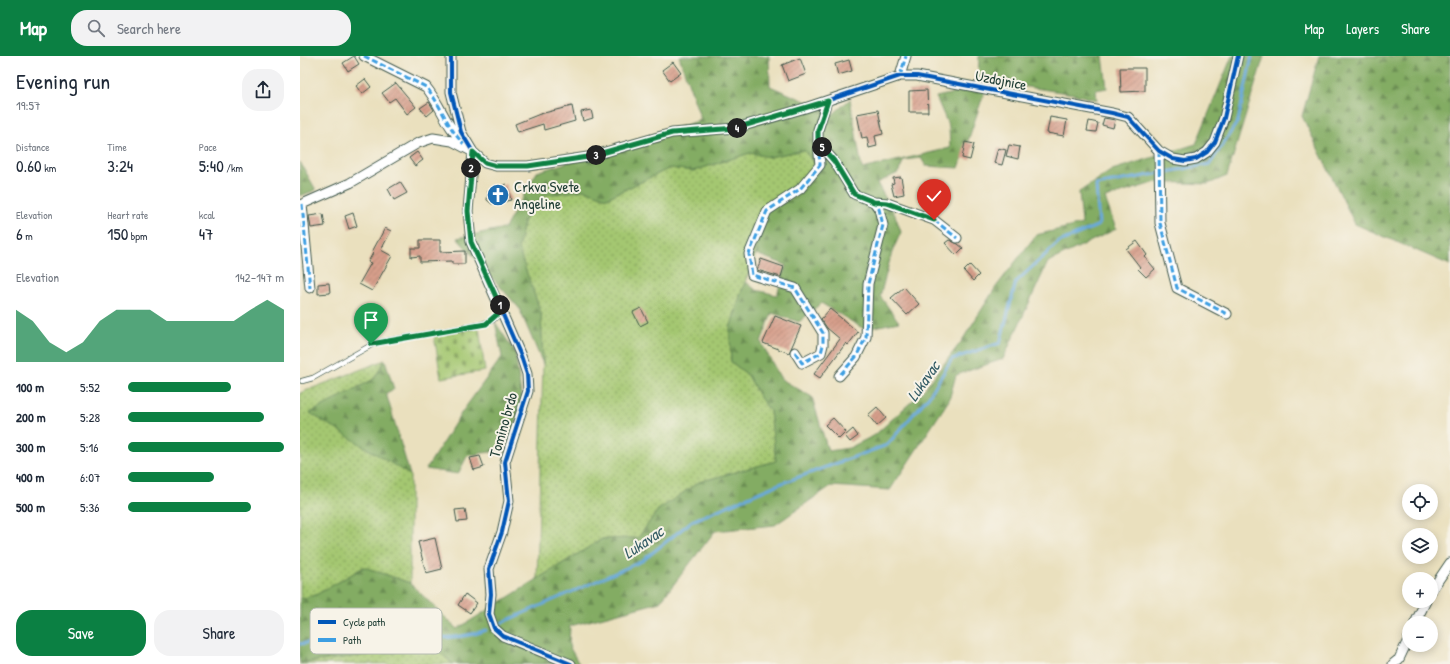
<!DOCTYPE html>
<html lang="en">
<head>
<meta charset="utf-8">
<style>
	body { margin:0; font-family:"Patrick Hand",sans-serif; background:#f2f2f3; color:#1f2937; height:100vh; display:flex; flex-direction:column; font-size:15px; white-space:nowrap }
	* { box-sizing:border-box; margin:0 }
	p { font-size:13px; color:#747a83 }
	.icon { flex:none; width:22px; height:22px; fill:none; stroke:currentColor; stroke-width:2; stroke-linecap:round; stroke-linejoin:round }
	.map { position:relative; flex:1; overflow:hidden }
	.panel { display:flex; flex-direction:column; background:#fff; width:300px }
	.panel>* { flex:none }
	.fabs { position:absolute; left:1102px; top:428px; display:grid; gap:8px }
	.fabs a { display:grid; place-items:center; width:36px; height:36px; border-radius:50%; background:#fff; box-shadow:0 2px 10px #0003; font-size:20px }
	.pin { position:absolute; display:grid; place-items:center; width:34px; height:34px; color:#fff; margin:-41px -17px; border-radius:50% 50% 50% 0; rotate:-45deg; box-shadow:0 0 4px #0007 }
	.pin .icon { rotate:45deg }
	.km { position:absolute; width:20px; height:20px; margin:-10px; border-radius:50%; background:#222; color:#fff; font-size:11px; line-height:20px; text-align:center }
	.round { display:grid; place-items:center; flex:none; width:42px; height:42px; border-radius:16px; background:#f2f2f3 }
	.overview { display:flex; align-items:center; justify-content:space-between; height:68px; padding:0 16px }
	h1 { font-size:22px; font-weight:600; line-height:30px }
	.stats { display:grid; grid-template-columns:repeat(3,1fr); gap:6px; height:68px; padding:4px 16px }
	.stats div { display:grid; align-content:center }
	.stats b { font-size:17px; font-weight:600 }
	.stats small { font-size:11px; font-weight:400 }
	.stats p { font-size:11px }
	.chart { height:112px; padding:8px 16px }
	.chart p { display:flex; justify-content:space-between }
	.chart svg { width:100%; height:72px; margin-top:4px; fill:#0b8043; opacity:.7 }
	.primary-button { display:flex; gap:8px; margin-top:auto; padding:8px 16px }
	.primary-button a { flex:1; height:46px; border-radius:16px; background:#0b8043; color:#fff; font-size:16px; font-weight:600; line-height:46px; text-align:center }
	.primary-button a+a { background:#f2f2f3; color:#1f2937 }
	ul { padding:0 16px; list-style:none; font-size:13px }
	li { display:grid; grid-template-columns:64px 48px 1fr; align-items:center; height:30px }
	li i { height:10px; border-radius:5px; background:#0b8043 }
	header { display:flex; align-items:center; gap:24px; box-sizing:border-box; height:56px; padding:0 20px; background:#0b8043; color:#fff }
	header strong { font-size:19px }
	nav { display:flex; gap:22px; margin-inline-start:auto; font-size:14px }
	.search { width:280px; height:36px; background:#f2f2f3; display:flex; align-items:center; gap:10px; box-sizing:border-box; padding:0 14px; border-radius:16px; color:#747a83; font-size:15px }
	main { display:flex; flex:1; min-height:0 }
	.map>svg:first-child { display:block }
	.grass { fill:url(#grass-dots); stroke:#628252 }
	.forest { fill:url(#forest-firs); stroke:#51744c }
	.cemetery { fill:url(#cemetery-stones); stroke:#628252 }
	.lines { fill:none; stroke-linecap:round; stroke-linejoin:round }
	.stream { stroke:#68a9dc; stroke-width:3 }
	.building { fill:url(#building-hatch) }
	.service-casing { stroke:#3d5549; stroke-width:6 }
	.minor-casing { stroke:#3d5549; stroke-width:11 }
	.service { stroke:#fff; stroke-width:4.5 }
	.minor { stroke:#fff; stroke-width:9 }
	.quiet { stroke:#3c9ee2; stroke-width:3; stroke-dasharray:6 3; stroke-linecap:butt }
	.cycleway-casing { stroke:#f7f3e8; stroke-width:6 }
	.cycleway { stroke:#0057b8; stroke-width:4 }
	.route-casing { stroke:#fff; stroke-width:8 }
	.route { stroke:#0b8043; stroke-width:5 }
	.labels { text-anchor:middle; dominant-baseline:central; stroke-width:4; stroke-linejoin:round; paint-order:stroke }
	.street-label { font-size:15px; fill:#1f3d34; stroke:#f7f3e8 }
	.poi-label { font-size:15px; fill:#1f3d34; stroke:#f7f3e8; text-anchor:start }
	.water-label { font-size:16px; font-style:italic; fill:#355d66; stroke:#f7f3e8 }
	.key { fill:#f7f3e8; stroke:#b6bcb2; stroke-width:1 }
	.key-label { font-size:11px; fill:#1f3d34 }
</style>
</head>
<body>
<header>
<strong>Map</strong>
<div class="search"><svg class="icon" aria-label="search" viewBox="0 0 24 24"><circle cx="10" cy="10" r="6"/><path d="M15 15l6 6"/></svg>Search here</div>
<nav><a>Map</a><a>Layers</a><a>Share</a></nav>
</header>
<main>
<section class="panel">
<div class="overview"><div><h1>Evening run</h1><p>19:57</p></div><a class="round"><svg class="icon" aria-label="share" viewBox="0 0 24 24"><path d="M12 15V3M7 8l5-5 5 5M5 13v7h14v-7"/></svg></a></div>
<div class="stats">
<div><p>Distance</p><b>0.60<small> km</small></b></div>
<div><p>Time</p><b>3:24</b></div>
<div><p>Pace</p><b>5:40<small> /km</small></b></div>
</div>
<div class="stats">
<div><p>Elevation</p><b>6<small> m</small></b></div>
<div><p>Heart rate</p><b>150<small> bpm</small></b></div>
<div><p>kcal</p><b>47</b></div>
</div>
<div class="chart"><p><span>Elevation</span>142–147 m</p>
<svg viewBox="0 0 160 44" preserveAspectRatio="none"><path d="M0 44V12L10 19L20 32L30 38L40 32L50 19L60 12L70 12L80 12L90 19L100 19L110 19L120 19L130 19L140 12L150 6L160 12V44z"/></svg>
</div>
<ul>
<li><b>100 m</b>5:52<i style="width:66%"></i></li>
<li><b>200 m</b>5:28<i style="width:87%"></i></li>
<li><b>300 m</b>5:16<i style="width:100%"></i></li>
<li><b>400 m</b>6:07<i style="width:55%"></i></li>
<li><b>500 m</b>5:36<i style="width:79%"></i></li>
</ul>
<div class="primary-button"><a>Save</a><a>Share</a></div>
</section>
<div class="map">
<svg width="1150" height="608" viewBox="0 0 1150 608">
	<defs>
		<pattern id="grass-dots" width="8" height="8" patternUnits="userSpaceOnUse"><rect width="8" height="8" fill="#a4c771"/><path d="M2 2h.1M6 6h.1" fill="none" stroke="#85a35e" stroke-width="1.8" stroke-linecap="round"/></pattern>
		<pattern id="forest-firs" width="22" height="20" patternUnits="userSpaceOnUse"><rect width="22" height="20" fill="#83ac63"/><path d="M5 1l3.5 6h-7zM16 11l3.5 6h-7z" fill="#6b8d52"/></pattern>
		<pattern id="cemetery-stones" width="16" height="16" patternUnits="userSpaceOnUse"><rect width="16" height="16" fill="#a4c771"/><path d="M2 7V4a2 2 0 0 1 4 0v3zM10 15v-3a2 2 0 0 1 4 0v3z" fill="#85a35e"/></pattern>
		<pattern id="building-hatch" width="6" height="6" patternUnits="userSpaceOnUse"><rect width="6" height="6" fill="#d79f8b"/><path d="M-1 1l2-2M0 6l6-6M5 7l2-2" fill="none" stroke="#ae8372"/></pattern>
	</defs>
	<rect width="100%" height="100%" fill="#f7f3e8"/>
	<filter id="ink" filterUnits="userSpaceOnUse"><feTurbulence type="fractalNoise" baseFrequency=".025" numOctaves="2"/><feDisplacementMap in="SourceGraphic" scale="8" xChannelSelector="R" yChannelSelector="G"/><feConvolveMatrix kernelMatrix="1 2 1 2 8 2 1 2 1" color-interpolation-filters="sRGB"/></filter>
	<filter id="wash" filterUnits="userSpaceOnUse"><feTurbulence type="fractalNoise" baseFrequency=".012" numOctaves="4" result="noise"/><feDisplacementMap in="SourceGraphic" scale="16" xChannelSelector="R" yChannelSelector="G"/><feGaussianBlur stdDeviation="0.9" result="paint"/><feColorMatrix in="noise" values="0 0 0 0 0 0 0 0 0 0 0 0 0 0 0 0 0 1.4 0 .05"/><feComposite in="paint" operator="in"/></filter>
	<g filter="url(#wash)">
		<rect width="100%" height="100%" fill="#eae0be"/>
		<!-- grass -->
		<path class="grass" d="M504,94L520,114L497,142L464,154L456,198L442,234L430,273L431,306L448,319L459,340L470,355L476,405L399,426L358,454L338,482L302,483L237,523L243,308L241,257L218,193L226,158L244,139L285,134L307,142L370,112L393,115L450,97L469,101Z
			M85,304L74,323L11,357L110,419V527L64,511L16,539L0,543V337Z
			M134,591L153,608H0V607Z"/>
		<!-- forest -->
		<path class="forest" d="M379,0H469L470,30L524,53L530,61L550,43L562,113L650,92L649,71L636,41L678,32L679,0H803L807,32L796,34L797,44L774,38L688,25L659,112L626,110L621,102L604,104L598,117L577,127L595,159L601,176L592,196L580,240L599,266L564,273L521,247L499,266L472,257L461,286L481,323L512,341L528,395L549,392L575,379L622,336L661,286L696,231L736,179L782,168L779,136L812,114L896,88L932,0H964L927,120L908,128L856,126L805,142L816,173L748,206L703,303L656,319L649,344L590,434L531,430L475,469L415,475L360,546L270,570L269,590L279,608H153L134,591L0,607V543L16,539L64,511L110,527L157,573L302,483L338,482L358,454L399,426L476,405L470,355L459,340L448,319L431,306L430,273L442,234L446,226L456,234L477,239L486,209L456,198L464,154L497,142L520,114L504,94L469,101L450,97L393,115L370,112L307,142L285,134L244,139L226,158L218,192L241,257L243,308L219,252L157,182L205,172L237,116L401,64Z
			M1019,0H1150V209L1055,168L1002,60Z
			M0,106L16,134L0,140Z
			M195,266L215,296L222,346L205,395L181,397L167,400L158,418L126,413L162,356L202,301Z
			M85,304L94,333L86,337L110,419L10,357L74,323Z"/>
		<!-- cemetery -->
		<path class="cemetery" d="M179,272L185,315L141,322L134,279Z"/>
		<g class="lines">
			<!-- stream -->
			<path class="stream" d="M201,567L342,505L392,465L474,430L587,389L629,340L652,303L700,287L716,226L759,186L799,169L796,129L910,108L938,65L952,0
				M0,588C20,585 41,581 61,580C96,580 155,587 186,574"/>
		</g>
		<g id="blocks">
			<!-- building -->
			<path class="building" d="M54,0L59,8L48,15L43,7Z
				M500,2L506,18L488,25L482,9Z
				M549,4L552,15L538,19L535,8Z
				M373,6L381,17L370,25L362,14Z
				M820,12H845V35L821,36Z
				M65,23L71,31L62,38L56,30Z
				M96,27L116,51L107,58L95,42L89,46L82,37Z
				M627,34L628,56H609V35Z
				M129,46L134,54L127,60L120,52Z
				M272,50L275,65L244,74L243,68L218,76L215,68L240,58Z
				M291,54L293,62L283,65L281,56Z
				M578,54L583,78L575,80L577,90L569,92L567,81L562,82L557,58Z
				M750,61L767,64L764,80L747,77Z
				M804,62L815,64L813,72L802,69Z
				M789,65L798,67L796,76L787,75Z
				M665,86L674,88L670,104L662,102Z
				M709,89L720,91L718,103L706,100Z
				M698,92L706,94L702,109L694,107Z
				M117,96L123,104L115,110L109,102Z
				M601,121L604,138L594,140L591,128L594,127L593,122Z
				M100,126L107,137L94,144L88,133Z
				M628,127L646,133L641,151L623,145Z
				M206,128L211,144L192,148L187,144L188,135Z
				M53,157L57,170L49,173L45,160Z
				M23,158L25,170L11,172L9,160Z
				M85,172L91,175L81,194L92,200L72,235L59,228L71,207L68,206L73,197L72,196Z
				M120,184H140V196L165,195V208H152V205L120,206V200L111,201V192H120Z
				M649,184L658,188L663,192L656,199L645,187Z
				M837,185L847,199L845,201L855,213L846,221L838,213L840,211L826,193Z
				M461,203L484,211L481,221L457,214Z
				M670,209L679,219L673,225L664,215Z
				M29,227L30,237L18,238V228Z
				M604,231L619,248L607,259L591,242Z
				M341,252L348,266L340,270L333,256Z
				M530,253L558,276L548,289L546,287L520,322L514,318L540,283L527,272L521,263Z
				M475,260L501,270L489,297L463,287Z
				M577,351L586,362L577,370L568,359Z
				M533,362L546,376L539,383L525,369Z
				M553,373L558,380L550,386L545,380Z
				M180,400L184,411L174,414L170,402Z
				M165,453L167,465L157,466L155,454Z
				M135,482L142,513L126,517L118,486Z
				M165,538L177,547L170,557L158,549Z"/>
		</g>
	</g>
	<g filter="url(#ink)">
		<use href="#blocks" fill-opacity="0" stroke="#3d5549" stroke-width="1"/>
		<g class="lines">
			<!-- service casing -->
			<g class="service-casing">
				<path id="service" d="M2,325L13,322L75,287L179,269L193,264L201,256"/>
			</g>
			<!-- minor casing -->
			<g class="minor-casing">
				<path id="minor" d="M64,0L126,31C141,49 146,71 165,88
					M151,0V36L161,76L173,96L185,107L196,110H228L288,101L372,77L436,72L505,52L600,20H617L812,57L828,61L859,95L873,103L885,105L896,103L907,96L915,86L924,62L938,0
					M600,20L606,0
					M527,45L518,74V87L534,105L554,138L574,146L579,153L583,169L568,228L566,281L556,301L539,320
					M859,95L860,167L877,232L927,258
					M173,96L168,155L171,186L221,300L227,318L228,335L205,406L209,445L202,476L189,513L191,538L189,558L194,572L203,580L271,608
					M574,146L587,147L634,164L657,182
					M2,148L10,232
					M0,149L50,127L118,87L133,82L152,85L173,96
					M495,296L502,307L521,297L523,289V277L495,232L452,219L449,198L467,155L500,133L520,109L518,87
					M1131,535L1150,507
					M1115,567L1126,545
					M1093,608L1099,603L1109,582"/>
			</g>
			<!-- service -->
			<use href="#service" class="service"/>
			<!-- minor -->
			<use href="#minor" class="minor"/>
			<!-- quiet -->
			<path class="quiet" d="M64,0L126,31C141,48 147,72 164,88
				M600,20L606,0
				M527,45L518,74V87L534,105L554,138L574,146L579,153L583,169L568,228L566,281L556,301L539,320
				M859,95L860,167L877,232L927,258
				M574,146L587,147L634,164L657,182
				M2,148L10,232
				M495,296L502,307L521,297L523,289V277L495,232L452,219L449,198L467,155L500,133L520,109L518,87"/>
			<!-- cycleway casing -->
			<g class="cycleway-casing">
				<path id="cycleway" d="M151,0V36L161,76L173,96L185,107L196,110H228L288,101L372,77L436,72L505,52L600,20H617L812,57L828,61L859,95L873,103L885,105L896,103L907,96L915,86L924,62L938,0
					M173,96L168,155L171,186L221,300L227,318L228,335L205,406L209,445L202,476L189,513L191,538L189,558L194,572L203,580L271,608"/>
			</g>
			<!-- cycleway -->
			<use href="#cycleway" class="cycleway"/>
		</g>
	</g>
	<g class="lines" filter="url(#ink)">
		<!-- route casing -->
		<g class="route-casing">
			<path id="route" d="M71,288L186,268L202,254L171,186L168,155L173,96L185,107L196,110H228L288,101L372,77L436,72L528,45L518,74V87L534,105L554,138L574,146L587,147L634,164"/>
		</g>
		<!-- route -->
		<use href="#route" class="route"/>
	</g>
	<!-- icons -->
	<defs>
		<g id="church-disc" transform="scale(1.15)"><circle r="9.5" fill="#1f6fb2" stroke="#f7f3e8"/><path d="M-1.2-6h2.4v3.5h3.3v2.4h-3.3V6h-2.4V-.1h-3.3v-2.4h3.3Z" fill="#fff"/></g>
	</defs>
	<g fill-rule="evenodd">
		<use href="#church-disc" x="198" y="139"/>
	</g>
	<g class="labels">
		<!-- street labels -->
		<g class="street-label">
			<text transform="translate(701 24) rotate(11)">Uzdojnice</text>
			<text transform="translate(203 369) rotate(-74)">Tomino brdo</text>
		</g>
		<!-- poi labels -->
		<g class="poi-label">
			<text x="214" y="130">Crkva Svete<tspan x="214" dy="17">Angeline</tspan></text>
		</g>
		<!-- water labels -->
		<g class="water-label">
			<text transform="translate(623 325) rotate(-55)">Lukavac</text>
			<text transform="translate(343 486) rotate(-34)">Lukavac</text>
		</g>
	</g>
	<!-- legend -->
	<rect x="10" y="552" width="132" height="46" rx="6" class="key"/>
	<rect x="18" y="564" width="18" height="4" fill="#0057b8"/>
	<rect x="18" y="582" width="18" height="4" fill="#3c9ee2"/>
	<g class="key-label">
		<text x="43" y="570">Cycle path</text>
		<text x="43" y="588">Path</text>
	</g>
</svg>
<div class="fabs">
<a><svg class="icon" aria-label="locate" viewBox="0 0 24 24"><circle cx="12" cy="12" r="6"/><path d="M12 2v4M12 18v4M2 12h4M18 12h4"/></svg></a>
<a><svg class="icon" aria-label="layers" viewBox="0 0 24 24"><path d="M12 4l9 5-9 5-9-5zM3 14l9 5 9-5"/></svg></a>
<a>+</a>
<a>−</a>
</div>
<div class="pin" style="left:71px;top:288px;background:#1e9e55"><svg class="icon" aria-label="arrive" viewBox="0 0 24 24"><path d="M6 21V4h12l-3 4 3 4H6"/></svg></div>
<div class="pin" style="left:634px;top:164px;background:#d93025"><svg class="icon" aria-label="check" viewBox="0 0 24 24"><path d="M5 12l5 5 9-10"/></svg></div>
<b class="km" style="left:200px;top:249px">1</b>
<b class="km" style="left:171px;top:112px">2</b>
<b class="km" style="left:296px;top:99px">3</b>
<b class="km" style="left:437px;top:72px">4</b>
<b class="km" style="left:522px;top:91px">5</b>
</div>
</main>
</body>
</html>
